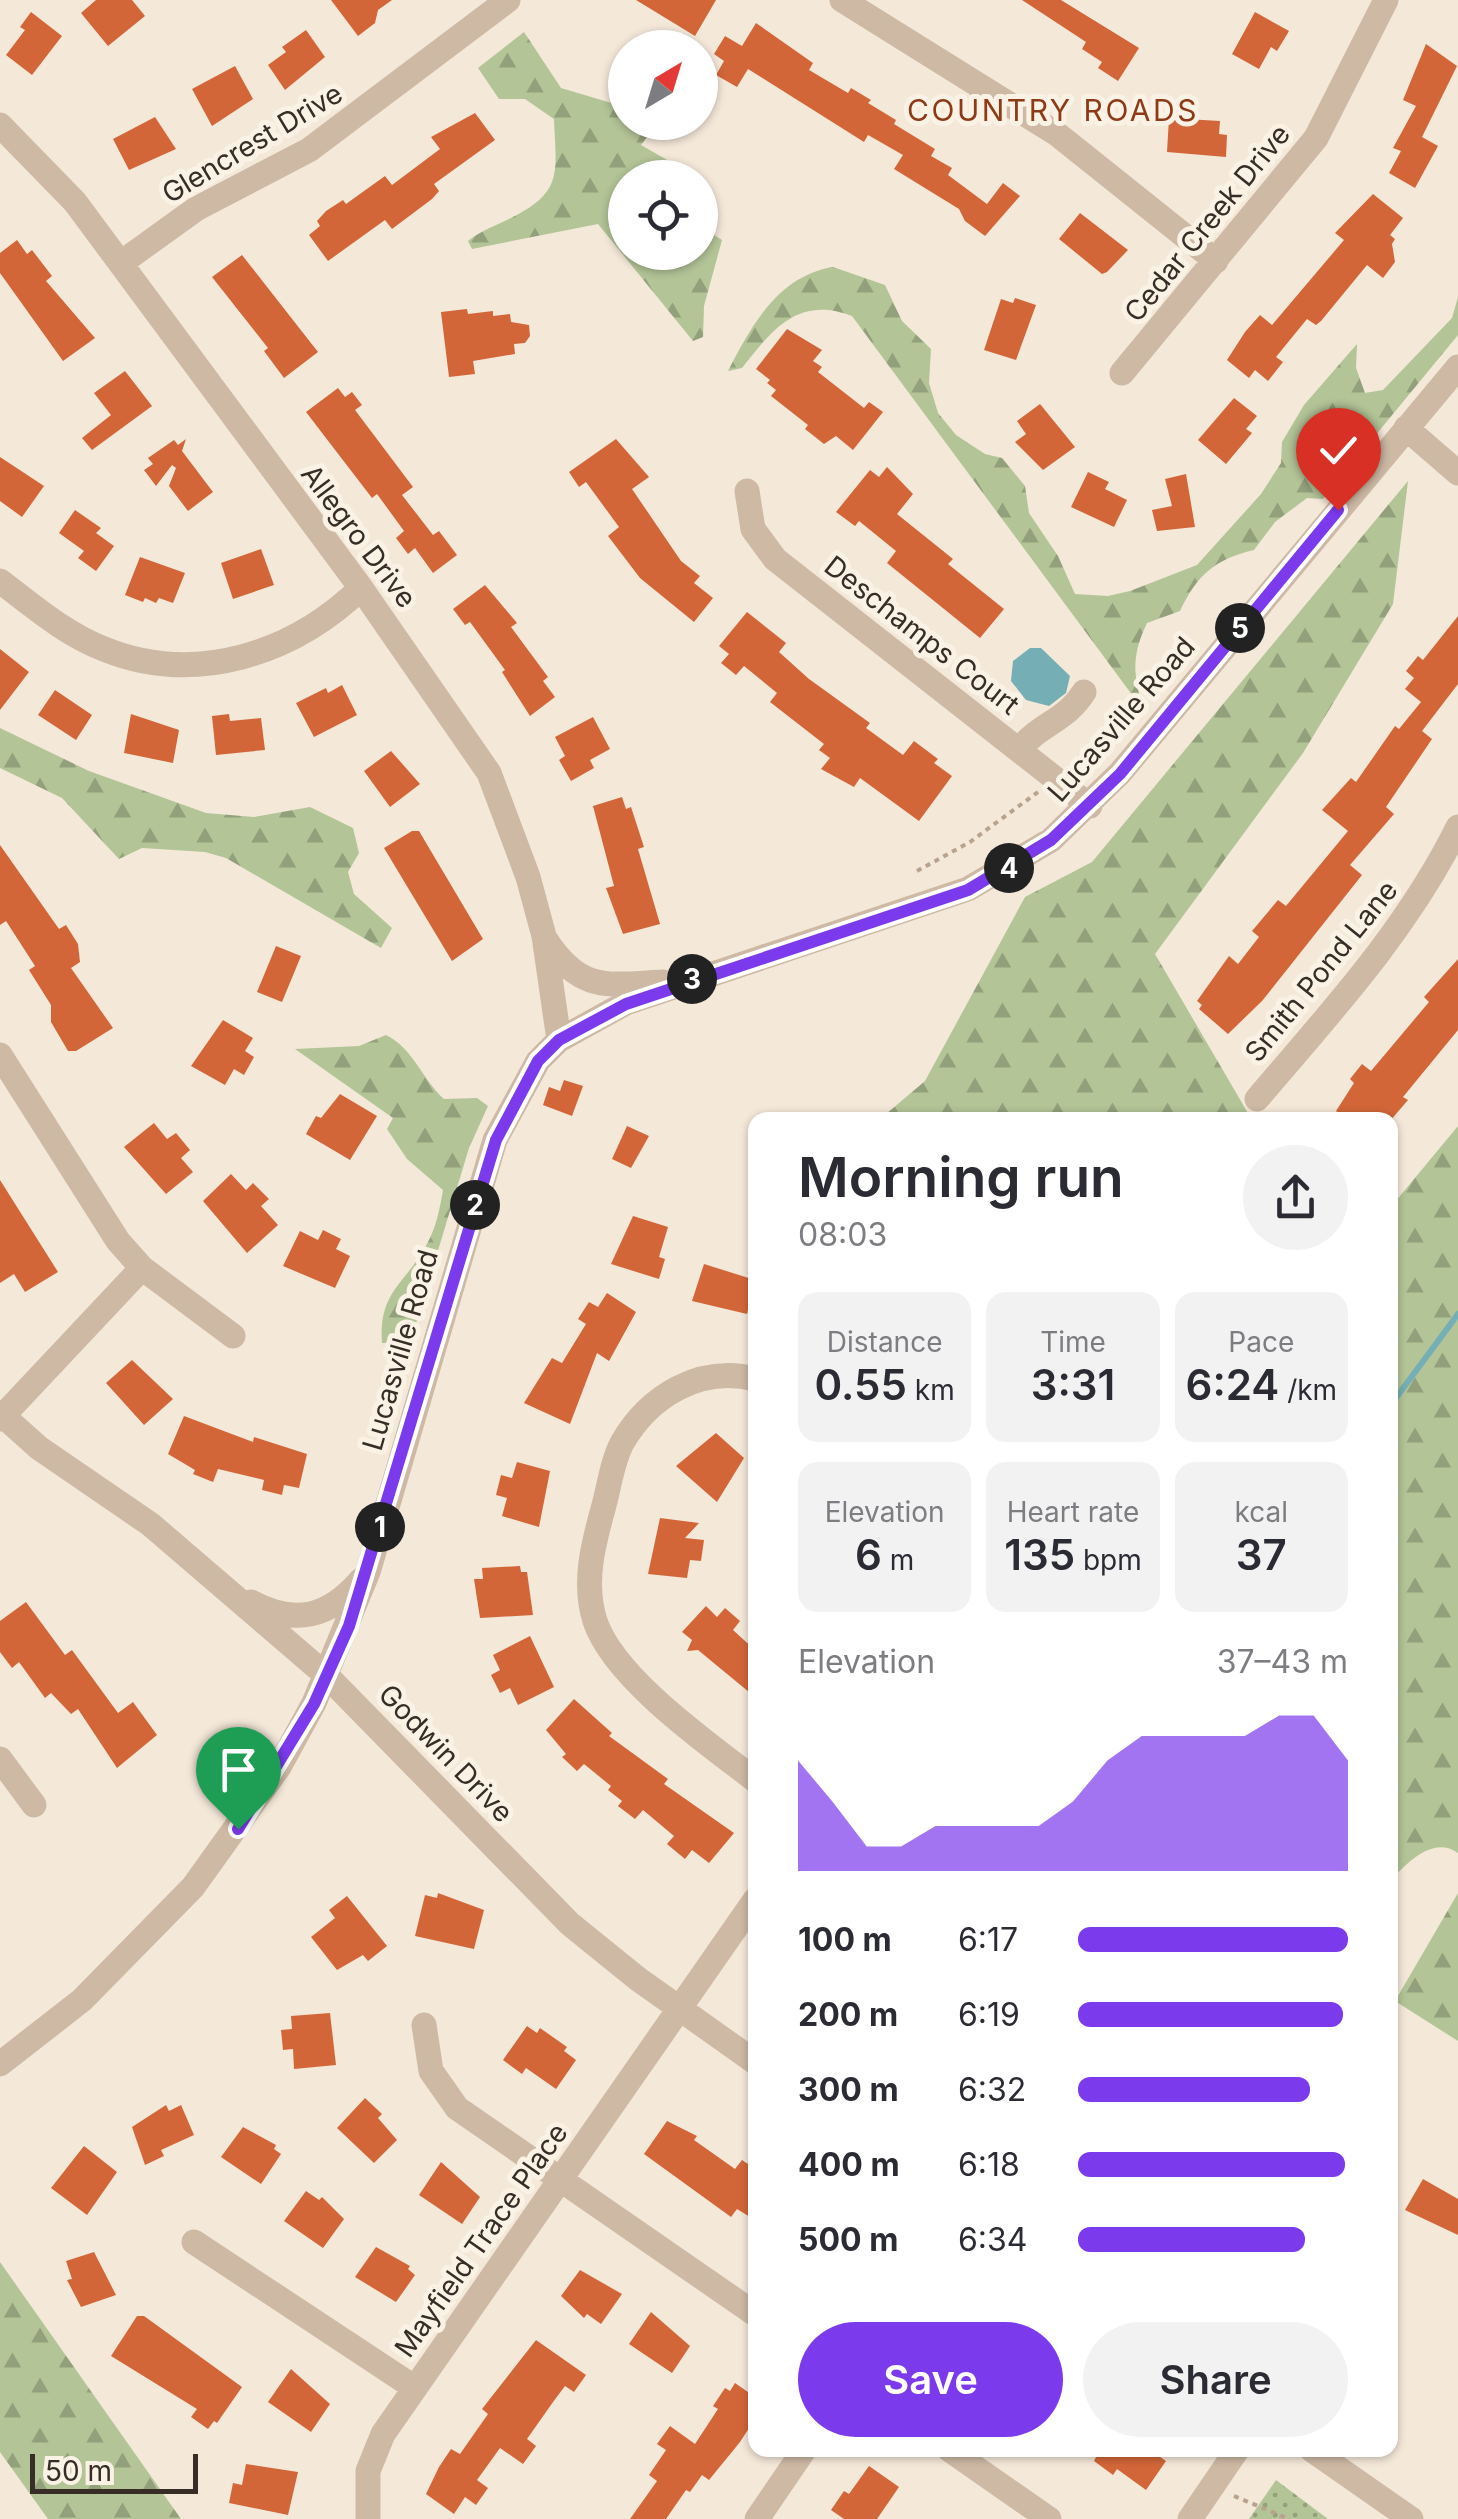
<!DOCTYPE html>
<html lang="en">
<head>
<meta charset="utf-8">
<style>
	body { margin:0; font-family:Inter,sans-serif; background:#f2f2f3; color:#2b2b33; height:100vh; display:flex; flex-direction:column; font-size:38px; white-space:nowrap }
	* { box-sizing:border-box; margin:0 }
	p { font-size:32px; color:#7c7c81 }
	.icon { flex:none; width:55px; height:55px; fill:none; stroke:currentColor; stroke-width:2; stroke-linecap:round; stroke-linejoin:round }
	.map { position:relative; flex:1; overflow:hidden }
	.drawer { position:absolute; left:748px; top:1112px; width:650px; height:1345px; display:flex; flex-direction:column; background:#fff; border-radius:20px; box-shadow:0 2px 8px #0004 }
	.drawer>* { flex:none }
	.needle { width:65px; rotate:38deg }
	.buttons { position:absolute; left:608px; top:30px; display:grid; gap:20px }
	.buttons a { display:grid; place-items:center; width:110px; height:110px; border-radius:50%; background:#fff; box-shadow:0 2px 8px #0004; font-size:50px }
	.scale { position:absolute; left:30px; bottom:25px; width:168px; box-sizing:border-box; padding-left:10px; border:5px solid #372d26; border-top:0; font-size:28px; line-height:35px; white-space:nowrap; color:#372d26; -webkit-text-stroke:8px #fbf2e6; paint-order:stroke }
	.pin { position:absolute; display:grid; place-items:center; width:85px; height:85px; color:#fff; margin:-102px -42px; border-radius:50% 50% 50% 0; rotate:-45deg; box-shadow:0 0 10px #0007 }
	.pin .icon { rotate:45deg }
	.km { position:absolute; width:50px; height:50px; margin:-25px; border-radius:50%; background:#222; color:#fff; font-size:28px; line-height:50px; text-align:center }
	.round { display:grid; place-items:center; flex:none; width:105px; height:105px; border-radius:52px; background:#f2f2f3 }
	.summary { display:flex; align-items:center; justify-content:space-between; height:170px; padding:0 50px }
	h1 { font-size:55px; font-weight:600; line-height:75px }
	.figures { display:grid; grid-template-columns:repeat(3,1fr); gap:15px; height:170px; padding:10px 50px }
	.figures div { display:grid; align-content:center; border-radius:20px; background:#f2f2f3; text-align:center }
	.figures b { font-size:42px; font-weight:600 }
	.figures small { font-size:28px; font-weight:400 }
	.figures p { font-size:28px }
	.chart { height:280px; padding:20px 50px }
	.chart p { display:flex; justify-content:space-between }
	.chart svg { width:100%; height:180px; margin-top:10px; fill:#7c3aed; opacity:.7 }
	.cta { display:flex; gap:20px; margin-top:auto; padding:20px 50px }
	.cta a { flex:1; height:115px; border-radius:60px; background:#7c3aed; color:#fff; font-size:40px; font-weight:600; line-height:115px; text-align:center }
	.cta a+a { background:#f2f2f3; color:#2b2b33 }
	ul { padding:0 50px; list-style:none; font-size:32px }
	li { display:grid; grid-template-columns:160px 120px 1fr; align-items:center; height:75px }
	li i { height:25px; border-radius:12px; background:#7c3aed }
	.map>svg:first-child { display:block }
	.forest { fill:url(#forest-firs) }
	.park { fill:url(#park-dots) }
	.water { fill:#75aeb4 }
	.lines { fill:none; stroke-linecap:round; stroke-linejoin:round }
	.stream { stroke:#75aeb4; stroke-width:6 }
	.building { fill:#d26639 }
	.path { stroke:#b9a38e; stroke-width:4; stroke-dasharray:5 5; stroke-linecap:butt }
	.minor { stroke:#cdb9a4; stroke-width:25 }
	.route-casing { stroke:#fff; stroke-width:20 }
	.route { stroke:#7c3aed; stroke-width:12 }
	.labels { text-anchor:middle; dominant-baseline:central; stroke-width:10; stroke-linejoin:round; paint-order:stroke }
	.street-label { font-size:28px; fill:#372d26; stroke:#fbf2e6 }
	.neighbourhood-label { font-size:30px; letter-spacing:2.5px; fill:#8e3a17; stroke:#fbf2e6 }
</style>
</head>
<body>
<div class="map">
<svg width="1458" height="2519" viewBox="0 0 1458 2519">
	<defs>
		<pattern id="forest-firs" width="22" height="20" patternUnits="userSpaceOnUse" patternTransform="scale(2.5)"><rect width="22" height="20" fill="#b3c497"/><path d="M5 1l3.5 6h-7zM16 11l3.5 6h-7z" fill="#92a07b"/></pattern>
		<pattern id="park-dots" width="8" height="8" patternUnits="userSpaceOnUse" patternTransform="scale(2.5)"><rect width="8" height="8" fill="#b3c497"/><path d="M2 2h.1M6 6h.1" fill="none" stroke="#92a07b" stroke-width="1.8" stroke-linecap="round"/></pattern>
	</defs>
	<rect width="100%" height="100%" fill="#f4e8d9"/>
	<!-- forest -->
	<path class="forest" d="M524,32L561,88L625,107V122L658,123L641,145L697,177L625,178V252H700V226L722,240L704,306L703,337L693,341L598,224L472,249L468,241C482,230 495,226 511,218C564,192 556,172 554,119L525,99H499L478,68Z
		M833,267L885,285L902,321L931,349L929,383L938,413L956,435L985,454L1002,458L1025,486L1029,513L1058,556L1075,594L1108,596L1130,591L1197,565L1261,494L1281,463L1282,442L1304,405L1357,344L1356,368L1365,393L1383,390L1452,318L1458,297V335L1323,499L1307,498L1275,522L1254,550C1215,559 1197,575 1180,611L1147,623C1131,656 1133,676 1144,711L852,316C798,295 772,330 742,368L728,371C752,325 778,276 833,267Z
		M1408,481L1393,604L1303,753L1155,954L1252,1120H879L925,1081L1025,897L1092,862Z
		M0,728L89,771L206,813L254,817L310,807L353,828L359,853L348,872L354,894L392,928L381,948L226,858L205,852L142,848L119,859L62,798L0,768Z
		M386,1035C413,1048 422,1079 444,1099L477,1098L488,1106L469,1148L410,1343H382C378,1291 406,1284 427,1244C436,1228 440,1208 443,1190L407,1159L387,1129L393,1118L295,1049L359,1046Z
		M1458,1126V1853C1433,1835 1407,1863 1390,1881V1208Z
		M1458,1893V2041L1395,2001Z
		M0,2262L181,2519H48L0,2452Z"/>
	<!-- park -->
	<path class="park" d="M1276,2480L1328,2519H1249Z"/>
	<!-- water -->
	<path class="water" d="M1030,648H1041L1070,676L1066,693L1049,706L1026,700L1011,681L1013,661Z"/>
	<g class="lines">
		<!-- stream -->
		<path class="stream" d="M1390,1406L1458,1314"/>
	</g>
	<!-- building -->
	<path class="building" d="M96,0H132L145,16L108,46L81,13Z
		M331,0H392L378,10L375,23L358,36Z
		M636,0H716L695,36Z
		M1022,0H1061L1139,48L1118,81L1098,68L1102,62L1082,49L1086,42Z
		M31,12L62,36L32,75L6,55L25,30L20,27Z
		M1255,12L1289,31L1277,51L1271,47L1259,69L1232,54Z
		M756,23L813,63L809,70L848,93L851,88L871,100L868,103L896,120L894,124L935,149L931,156L952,168L948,175L987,204L1003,183L1020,196L985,236L965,221L959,209L894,169L903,155L868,135L864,142L748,69L737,87L716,75L724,61L714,54L725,36L742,46Z
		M306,30L325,57L285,90L268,65L286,52L282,47Z
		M1426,44L1457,66L1422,137L1438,146L1415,188L1389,173L1401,151L1393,148L1416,106L1403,100Z
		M235,66L253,99L212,126L192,89Z
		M475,113L495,140L434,184L439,191L432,199L392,229L385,220L328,261L309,235L320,226L317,221L326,211L343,200L346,204L385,176L392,185L440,149L431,137Z
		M155,117L176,149L129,170L113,139Z
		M1169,118L1220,121L1219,134L1227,135L1226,157L1167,152Z
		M1373,194L1403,218L1390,235L1395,239L1392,244L1395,262L1383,278L1367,265L1321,321L1316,325L1307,319L1276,357L1283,362L1268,381L1255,370L1249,378L1227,360L1245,332L1260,315L1272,325L1344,240L1335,233Z
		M1080,213L1128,250L1107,272L1102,274L1059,239Z
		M17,240L27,254L32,250L52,276L46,281L95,338L63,361L0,273V253Z
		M242,255L318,352L284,378L264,351L268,348L212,277Z
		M1015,298L1036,305L1016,360L984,350L1001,299L1013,303Z
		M467,309L468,314L493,311V316L510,314L511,322L529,325L530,336L525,343L514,344L515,354L473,361L475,374L449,377L441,312Z
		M787,329L822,350L813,361L822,367L818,372L864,408L869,402L883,412L853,450L836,436L824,444L805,429L808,425L771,396L776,390L767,383L770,380L756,369Z
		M125,371L152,406L92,450L82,438L111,415L94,393Z
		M338,388L345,397L352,392L362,405L355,410L413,487L402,495L433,535L439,531L457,555L433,573L415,548L408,554L396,538L404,531L377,494L372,498L306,412Z
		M1234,398L1257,416L1246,429L1252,433L1226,464L1198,440Z
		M1040,404L1075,447L1043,470L1015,442L1026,434L1017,421Z
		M186,439L182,451L213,492L188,511L169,486L176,468L172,465L156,486L144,470L153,464L148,458L174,440L178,445Z
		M616,439L649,477L632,489L681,561L700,576L694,583L713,598L694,622L640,578L608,536L619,527L586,482L579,487L569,472Z
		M0,457L44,486L22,517L0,501Z
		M887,467L913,494L897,514L953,559L948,564L1004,609L980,638L887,563L896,551L859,521L855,526L836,512L870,470L879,477Z
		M1088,472L1109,482L1105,489L1127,500L1114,527L1071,507Z
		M1186,474L1195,527L1157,531L1152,510L1172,506L1165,479Z
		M75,510L101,528L96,533L114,546L96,571L78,558L84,551L59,533Z
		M261,549L274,585L233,599L221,563Z
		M140,557L185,573L173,603L159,598L156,603L145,598L143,602L125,595Z
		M485,585L517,623L511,627L548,677L543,681L555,697L530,716L502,672L505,670L470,622L465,625L453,609Z
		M747,612L786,643L779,652L809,679L870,723L866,728L903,755L914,741L938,759L934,763L952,776L919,821L860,778L854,787L821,769L830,758L819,750L824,744L770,702L777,693L744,666L736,675L721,663L729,654L719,646Z
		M1458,616V684L1422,731L1432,739L1386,807L1394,814L1350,865L1362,875L1262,1001L1228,1034L1199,1009L1202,1005L1197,1001L1229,956L1238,964L1259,937L1252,931L1278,900L1286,906L1348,831L1322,810L1351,778L1356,782L1395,726L1399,729L1421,702L1405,689L1414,678L1406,671L1418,656L1423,660Z
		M0,649L29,672L0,710Z
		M342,685L357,715L314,737L296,703L326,688L328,693Z
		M55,690L92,715L76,740L38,715Z
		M131,714L179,730L173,763L124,753Z
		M229,714L230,721L261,718L265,750L216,755L212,716Z
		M593,717L610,749L590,760L594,768L571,781L559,760L565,756L555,737Z
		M391,751L420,784L390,807L364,771Z
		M622,797L626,809L631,807L644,847L638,849L660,924L623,934L606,888L614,886L593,806Z
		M412,831H419L483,939L452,961L384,848Z
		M0,845L59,929L66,925L78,944L80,962L71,968L113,1028L76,1051H68L51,1022V1005L29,970L35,966L6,921L0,925Z
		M276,946L301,956L282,1002L257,992Z
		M1458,959V1030L1403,1097L1408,1100L1390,1121L1347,1120L1336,1111L1354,1083L1350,1079L1362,1064L1371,1071L1429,1002L1424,997Z
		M223,1020L253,1038L245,1051L254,1057L244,1075L234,1069L225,1085L191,1066Z
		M564,1080L583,1086L572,1116L543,1105L549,1087L560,1091Z
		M340,1094L377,1116L350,1160L306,1134L316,1116L321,1118Z
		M154,1123L167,1139L176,1133L190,1150L181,1158L193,1172L166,1194L124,1147Z
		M627,1126L649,1136L631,1168L612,1159Z
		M231,1174L246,1190L253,1183L269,1199L261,1206L278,1225L247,1253L203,1201Z
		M0,1180L58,1272L25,1292L14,1274L0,1283Z
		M633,1216L668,1227L659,1257L665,1259L659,1279L611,1264Z
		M323,1230L341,1239L336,1249L350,1256L335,1288L283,1266L300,1231L318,1240Z
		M704,1264L755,1280L747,1314L692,1301Z
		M607,1293L636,1312L609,1361L597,1353L570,1424L524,1403L552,1358L562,1363L586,1324L578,1319L589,1302L598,1307Z
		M132,1360L173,1399L144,1425L106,1383Z
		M184,1416L253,1442L254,1437L307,1454L299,1488L284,1485L282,1495L262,1490L264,1480L218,1469L213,1482L193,1474L195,1470L168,1454Z
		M716,1433L744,1458L717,1502L676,1466Z
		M517,1462L550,1471L539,1527L502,1516L507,1498L496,1495L501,1475L512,1478Z
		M660,1518L699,1523L685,1538L704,1540L701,1561L690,1560L687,1578L648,1574Z
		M520,1566L521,1572H527L533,1615L480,1618L474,1579H483L482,1568Z
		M26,1602L65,1655L72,1650L118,1713L133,1702L157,1735L117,1768L78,1709L71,1714L51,1693L45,1698L19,1662L12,1668L0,1652V1621Z
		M706,1606L717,1617L725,1608L740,1621L733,1630L755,1650V1697L698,1650L687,1651L692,1640L682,1632Z
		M530,1636L554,1687L518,1705L510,1688L500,1693L491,1675L500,1670L493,1655Z
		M574,1699L612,1733L609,1736L668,1779L664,1784L734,1833L709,1863L692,1850L685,1859L667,1844L674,1836L643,1810L635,1819L618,1806L622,1801L608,1790L611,1786L584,1764L577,1771L562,1757L566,1754L546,1730Z
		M438,1893L484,1910L474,1949L415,1936L425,1895L437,1898Z
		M347,1896L387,1946L368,1961L363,1955L337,1970L311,1937L335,1918L329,1910Z
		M330,2013L336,2065L294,2069L293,2049L283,2050L281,2030L292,2029L291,2016Z
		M527,2026L537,2033L540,2028L567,2047L564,2051L576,2060L556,2089L526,2068L522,2074L503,2060Z
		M365,2098L382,2114L378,2118L397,2140L374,2163L337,2128Z
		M166,2105L169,2111L181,2105L194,2135L161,2150L164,2156L145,2165L132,2127Z
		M667,2121L697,2136L694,2140L735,2169L742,2160L755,2169V2220L737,2209L731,2217L644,2154Z
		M243,2127L276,2145L274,2149L281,2154L261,2184L221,2157Z
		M84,2146L117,2172L87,2215L51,2188Z
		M441,2162L480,2197L462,2224L419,2195Z
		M1423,2179L1458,2199V2235L1405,2210Z
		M306,2191L319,2200L322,2197L344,2219L323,2248L284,2221Z
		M376,2247L410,2266L408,2269L415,2275L396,2302L355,2277Z
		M94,2252L116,2295L81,2307L67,2280L72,2279L66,2261Z
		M580,2270L622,2294L601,2324L587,2314L584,2318L561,2296Z
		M651,2312L690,2346L672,2373L629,2344Z
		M137,2316H144L242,2387L217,2423L214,2421L208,2429L191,2417L197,2409L111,2356Z
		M536,2340L586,2375L574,2392L565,2386L553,2402L527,2439L536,2446L523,2464L500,2448L477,2480L488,2488L476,2505L465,2497L454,2514L426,2494L439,2467L451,2449L460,2454L488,2414L482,2409Z
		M291,2369L330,2404L311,2432L268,2402Z
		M735,2383L755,2397V2419L740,2442L709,2480L702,2475L690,2492L686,2490L666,2519H630L657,2481L649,2475L666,2450L657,2444L670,2426L695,2444L718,2409L713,2406L725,2388L730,2391Z
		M1090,2450H1150L1166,2461L1146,2490L1117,2469L1113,2475L1094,2461L1097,2455Z
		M246,2464L298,2472L288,2515L229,2503L233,2483L242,2485Z
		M869,2466L899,2487L877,2519H844L831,2510L844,2491L849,2494Z"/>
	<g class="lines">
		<!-- path -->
		<path class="path" d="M1072,764L1130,709
			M917,871L970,842L1038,792
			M1234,2496L1289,2519"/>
		<!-- minor -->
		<path class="minor" d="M842,0L1057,134L1216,261
			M0,125L75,202L361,588L489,773L528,877L544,936L559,1040
			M121,263L196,209L309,150L508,0
			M1122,373L1316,138L1386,0
			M1406,428L1458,473
			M747,491L753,529L775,559L1090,806
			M0,581C33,606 65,634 104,649C195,686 293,654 361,588
			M1019,750C1039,724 1066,721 1084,692
			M546,940C580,992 606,985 663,982
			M0,1055L118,1241L142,1268L233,1336
			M1257,1099C1331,1012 1407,930 1458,827
			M755,1379C700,1365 649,1396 622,1443C612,1462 609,1488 603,1509C593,1545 583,1583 595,1621C614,1678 707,1743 755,1780
			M0,1413L39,1448L150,1524L327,1676L570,1924L638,1979L755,2062
			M0,1419L142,1268
			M251,1602C296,1626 329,1617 361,1580
			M0,1759L34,1805
			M424,2025L431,2071L457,2108L755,2314
			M0,2064L82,2000L193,1887L279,1767L314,1703L368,1572L495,1140L538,1061L559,1040L626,1003L968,889L1051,840L1120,773L1458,367
			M194,2242L415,2388
			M950,2450L1049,2519
			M1312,2450L1411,2519
			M368,2519V2471L383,2434L755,1900
			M757,2519L804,2450
			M1190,2519L1237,2450"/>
	</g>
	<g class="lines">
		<!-- route casing -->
		<g class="route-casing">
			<path id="route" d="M238,1829L314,1704L349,1626L496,1140L538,1061L559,1040L626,1004L968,890L1051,840L1120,774L1338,510"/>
		</g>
		<!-- route -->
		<use href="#route" class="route"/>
	</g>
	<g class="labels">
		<!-- street labels -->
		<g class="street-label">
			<text transform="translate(252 143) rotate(-31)">Glencrest Drive</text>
			<text transform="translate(1207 223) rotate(-51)">Cedar Creek Drive</text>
			<text transform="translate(359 536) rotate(53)">Allegro Drive</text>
			<text transform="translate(922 635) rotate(38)">Deschamps Court</text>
			<text transform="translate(1121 719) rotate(-49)">Lucasville Road</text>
			<text transform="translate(1321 971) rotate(-51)">Smith Pond Lane</text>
			<text transform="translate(400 1350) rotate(-74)">Lucasville Road</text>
			<text transform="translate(446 1753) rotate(46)">Godwin Drive</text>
			<text transform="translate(481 2240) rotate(-55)">Mayfield Trace Place</text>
		</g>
		<!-- neighbourhood labels -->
		<g class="neighbourhood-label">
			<text x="1053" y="110">COUNTRY ROADS</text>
		</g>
	</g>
</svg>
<div class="buttons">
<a><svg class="needle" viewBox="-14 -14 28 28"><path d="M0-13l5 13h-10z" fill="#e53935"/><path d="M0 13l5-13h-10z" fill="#7c7c81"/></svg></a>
<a><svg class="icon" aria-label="locate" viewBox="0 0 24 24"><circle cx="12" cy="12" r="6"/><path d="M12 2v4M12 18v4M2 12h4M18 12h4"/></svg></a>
</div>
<div class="scale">50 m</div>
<div class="pin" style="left:238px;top:1829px;background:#1e9e55"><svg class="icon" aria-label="arrive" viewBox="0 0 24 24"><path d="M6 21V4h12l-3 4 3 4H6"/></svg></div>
<div class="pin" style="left:1338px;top:510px;background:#d93025"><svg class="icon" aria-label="check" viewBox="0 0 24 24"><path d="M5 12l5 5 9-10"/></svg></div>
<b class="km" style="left:380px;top:1527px">1</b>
<b class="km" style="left:475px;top:1205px">2</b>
<b class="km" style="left:692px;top:979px">3</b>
<b class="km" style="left:1009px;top:868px">4</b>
<b class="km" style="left:1240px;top:628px">5</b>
<section class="drawer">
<div class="summary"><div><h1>Morning run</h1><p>08:03</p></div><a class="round"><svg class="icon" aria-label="share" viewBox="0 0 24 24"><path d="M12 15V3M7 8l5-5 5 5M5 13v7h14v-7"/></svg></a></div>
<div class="figures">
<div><p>Distance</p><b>0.55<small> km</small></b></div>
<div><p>Time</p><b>3:31</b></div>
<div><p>Pace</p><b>6:24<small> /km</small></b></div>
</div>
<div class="figures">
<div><p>Elevation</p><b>6<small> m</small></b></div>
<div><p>Heart rate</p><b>135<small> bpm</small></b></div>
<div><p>kcal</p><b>37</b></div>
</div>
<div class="chart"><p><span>Elevation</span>37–43 m</p>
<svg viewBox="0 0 160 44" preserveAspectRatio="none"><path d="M0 44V17L10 27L20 38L30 38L40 33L50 33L60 33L70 33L80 27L90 17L100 11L110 11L120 11L130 11L140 6L150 6L160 17V44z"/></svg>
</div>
<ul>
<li><b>100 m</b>6:17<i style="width:100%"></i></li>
<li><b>200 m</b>6:19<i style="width:98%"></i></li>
<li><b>300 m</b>6:32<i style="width:86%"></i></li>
<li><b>400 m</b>6:18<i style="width:99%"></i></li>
<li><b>500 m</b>6:34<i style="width:84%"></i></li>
</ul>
<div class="cta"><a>Save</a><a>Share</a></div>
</section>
</div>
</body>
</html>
